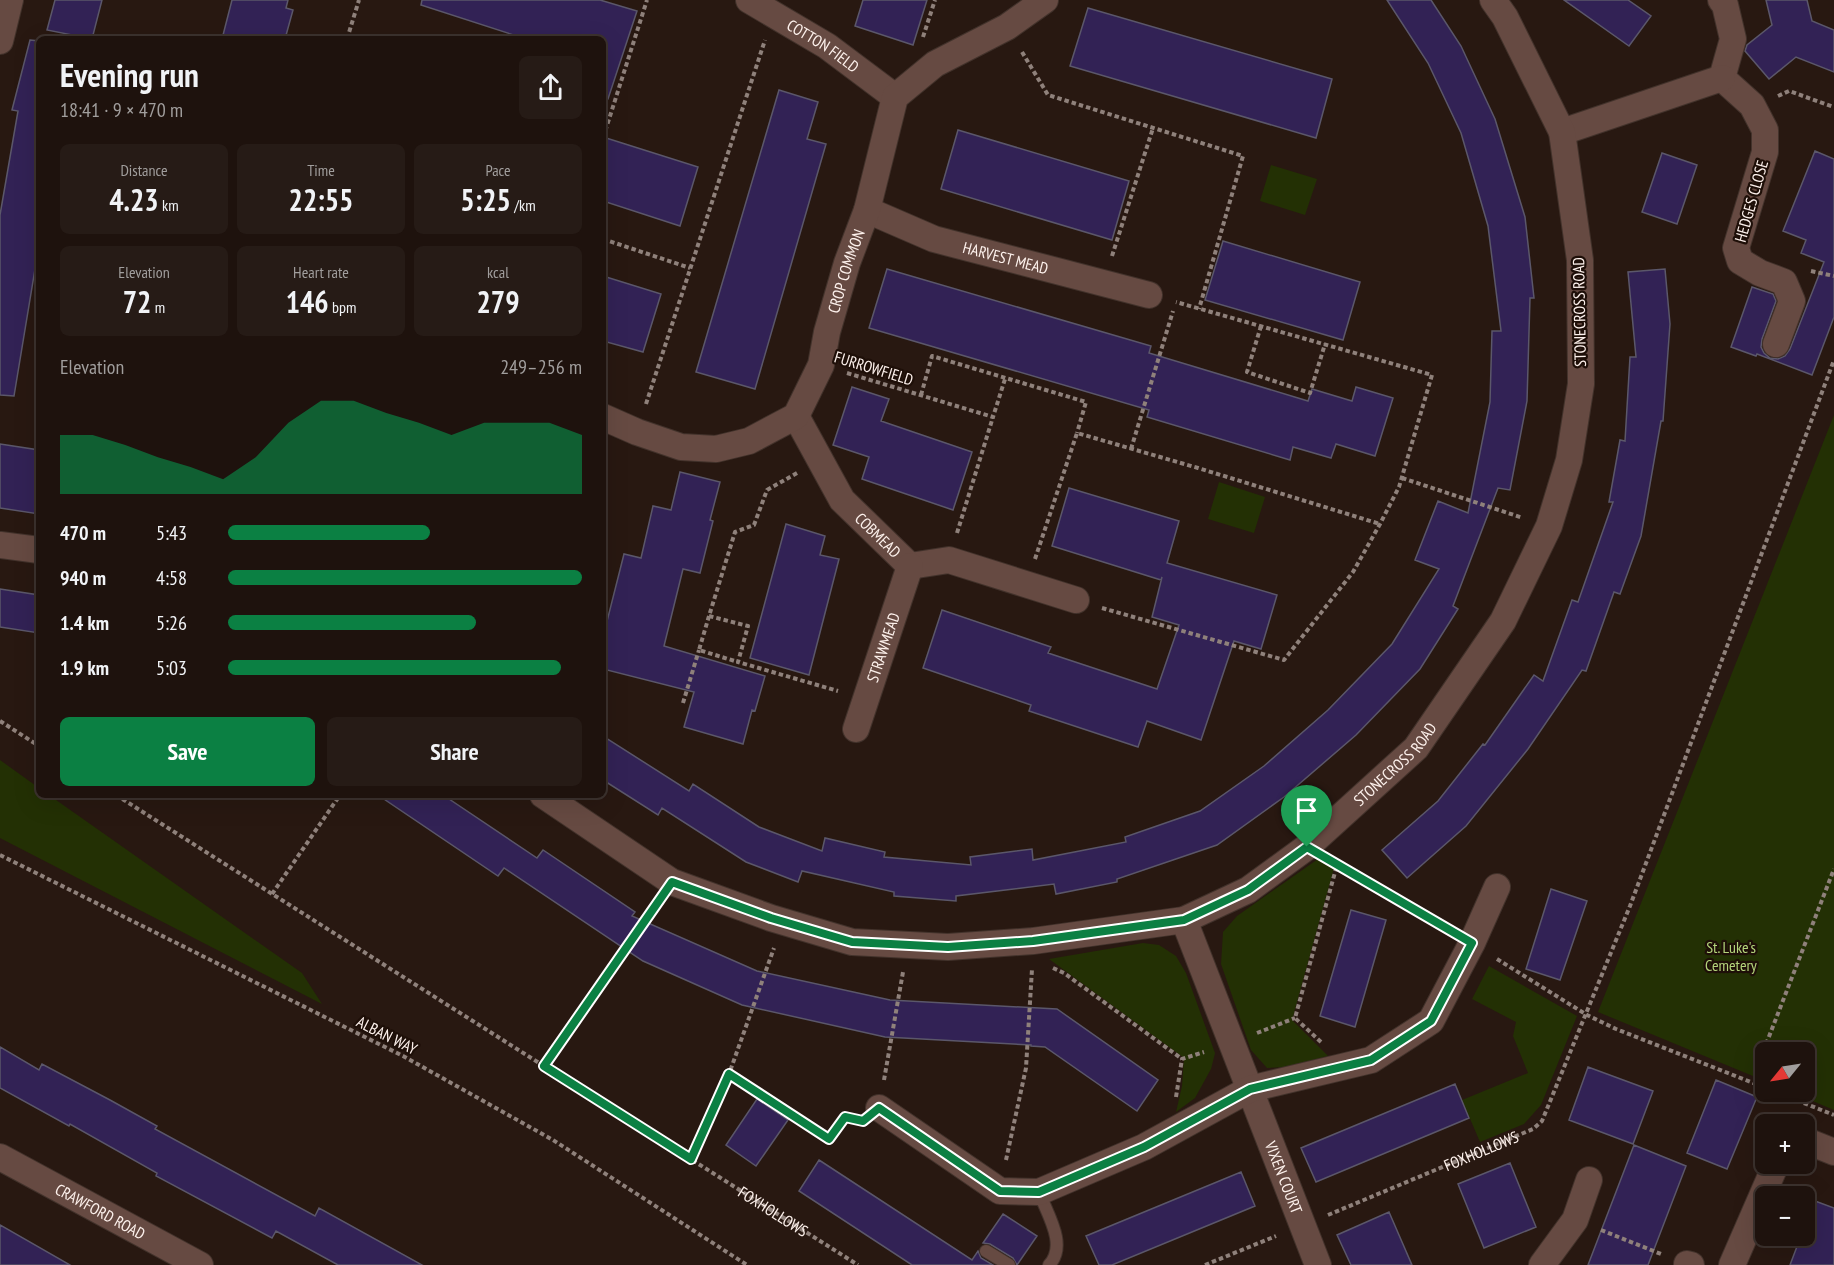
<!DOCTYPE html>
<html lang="en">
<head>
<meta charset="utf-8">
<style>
	body { margin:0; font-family:"PT Sans Narrow",sans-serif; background:#261b16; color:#f1f3f6; height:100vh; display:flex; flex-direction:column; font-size:22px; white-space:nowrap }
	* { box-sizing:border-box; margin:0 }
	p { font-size:20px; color:#a19e9d }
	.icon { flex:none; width:33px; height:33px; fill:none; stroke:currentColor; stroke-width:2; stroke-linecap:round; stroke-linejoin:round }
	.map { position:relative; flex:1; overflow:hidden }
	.drawer { position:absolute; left:36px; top:36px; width:570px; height:762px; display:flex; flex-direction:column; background:#1e120d; border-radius:9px; box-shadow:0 6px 24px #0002,0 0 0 2px #3c322e }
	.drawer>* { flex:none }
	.needle { width:39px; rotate:240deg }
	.controls { position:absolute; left:1755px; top:1042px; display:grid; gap:12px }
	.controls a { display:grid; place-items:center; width:60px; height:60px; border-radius:9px; background:#1e120d; box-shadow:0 6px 24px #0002,0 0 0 2px #3c322e; font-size:30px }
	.pin { position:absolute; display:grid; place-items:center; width:51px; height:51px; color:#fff; margin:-62px -26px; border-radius:50% 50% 50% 0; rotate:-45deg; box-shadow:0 0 6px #0007 }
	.pin .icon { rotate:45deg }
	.round { display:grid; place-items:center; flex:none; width:63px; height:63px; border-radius:9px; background:#261b16 }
	.head { display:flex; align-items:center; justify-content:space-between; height:102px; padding:0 24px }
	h1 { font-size:33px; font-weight:800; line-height:45px }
	.stats { display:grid; grid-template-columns:repeat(3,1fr); gap:9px; height:102px; padding:6px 24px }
	.stats div { display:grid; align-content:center; border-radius:9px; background:#261b16; text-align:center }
	.stats b { font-size:30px; font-weight:800 }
	.stats small { font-size:16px; font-weight:400 }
	.stats p { font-size:16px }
	.chart { height:168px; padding:12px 24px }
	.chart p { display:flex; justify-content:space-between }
	.chart svg { width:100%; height:108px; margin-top:6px; fill:#0b8043; opacity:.7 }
	.primary-button { display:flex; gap:12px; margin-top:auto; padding:12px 24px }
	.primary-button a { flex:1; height:69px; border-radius:9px; background:#0b8043; color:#fff; font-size:24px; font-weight:800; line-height:69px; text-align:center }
	.primary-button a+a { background:#261b16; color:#f1f3f6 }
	ul { padding:0 24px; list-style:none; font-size:20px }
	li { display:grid; grid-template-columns:96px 72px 1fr; align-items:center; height:45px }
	li i { height:15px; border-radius:8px; background:#0b8043 }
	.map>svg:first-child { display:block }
	.green { fill:#233004 }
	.building { fill:#322255; stroke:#5b576a; stroke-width:1.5 }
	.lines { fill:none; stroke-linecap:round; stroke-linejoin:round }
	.service-casing { stroke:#42322b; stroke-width:14 }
	.minor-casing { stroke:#42322b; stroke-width:28 }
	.path { stroke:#8f817b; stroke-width:4; stroke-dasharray:4.5 3; stroke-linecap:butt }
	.service { stroke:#664a42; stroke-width:12 }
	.minor { stroke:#664a42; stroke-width:26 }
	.route-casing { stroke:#fff; stroke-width:12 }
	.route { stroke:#0b8043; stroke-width:8 }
	.labels { text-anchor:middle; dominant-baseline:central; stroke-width:4.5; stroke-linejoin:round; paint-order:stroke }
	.street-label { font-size:16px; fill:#fdf1ec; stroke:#1e0f08 }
	.park-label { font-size:16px; fill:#b4d47b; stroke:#1e0f08 }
</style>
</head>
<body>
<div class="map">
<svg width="1834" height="1265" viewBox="0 0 1834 1265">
	<rect width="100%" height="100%" fill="#281811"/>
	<!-- green -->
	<path class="green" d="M1271,165L1317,179L1305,215L1260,201Z
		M1834,415V1110L1791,1092H1804V1053H1766L1765,1081L1598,1012Z
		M1219,482L1265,497L1254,533L1208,519Z
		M0,760L39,788V795H49L302,973L322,1004L0,838Z
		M1318,859L1334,868L1292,1020L1328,1056L1285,1067L1267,1068L1251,1050L1221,964L1223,932L1237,916Z
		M1143,943L1159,945L1176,956L1186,973L1215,1053L1211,1069L1195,1098L1176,1112L1182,1086L1184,1058L1049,959Z
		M1489,966L1577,1016L1541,1105L1524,1124L1480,1142L1462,1100L1528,1073L1513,1036L1516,1022L1472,999Z"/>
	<!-- building -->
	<path class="building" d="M55,0H102L92,39L47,30Z
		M232,0H288L286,8L293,10L285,39H222Z
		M422,0H600L637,11L608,99L603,98V39H526L421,5Z
		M863,0H927L913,45L855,26Z
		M1387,0H1431L1461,46L1495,119L1525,217L1534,298H1530L1527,401L1510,490L1498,488L1453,606L1458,609L1420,669L1356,735L1284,797L1217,845L1117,879V882L1056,894L1054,884L956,896V901L894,896V892L802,871L798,882L746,862L662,808L658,815L603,780V736L689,791L693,784L759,827L822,851L825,838L885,852L884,857L971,865L970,857L1032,849L1033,860L1126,842L1125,837L1200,811L1264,766L1328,710L1392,644L1439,569L1415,560L1438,501L1468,513L1490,402L1492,331H1501L1488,226L1461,133L1428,63Z
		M1564,0H1628L1651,16L1629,46Z
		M1766,0H1807L1812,21L1834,30V72L1796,57L1769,79L1745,51L1747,45L1772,25Z
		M1088,8L1332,79L1316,138L1070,66Z
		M30,40L39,41V245L14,396L0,395V215L18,111L12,110Z
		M779,90L818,102L807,139L826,144L755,389L696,372Z
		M958,130L1129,181L1112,240L941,189Z
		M603,137L698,167L680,226L603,201Z
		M1815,151L1834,159V317L1812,375L1757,354L1756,356L1731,347L1752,287L1773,294L1776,301L1762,339L1761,347L1764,353L1770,358L1778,359L1785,356L1790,349L1824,262L1801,253L1806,240L1783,231Z
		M1662,153L1697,165L1677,224L1642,212Z
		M1223,241L1360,282L1343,340L1205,300Z
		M887,269L1151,346L1149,353L1308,401L1312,389L1352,401L1356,387L1393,398L1375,456L1336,444L1331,458L1293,447L1290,460L1147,417L1149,410L869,328Z
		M1665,269L1670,324L1663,421H1661L1641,536L1620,594L1614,592L1586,671L1582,670L1528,749L1466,826L1407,878L1382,850L1438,801L1483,744L1485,745L1534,675L1543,681L1572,600L1578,602L1613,502H1609L1620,440L1625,441L1630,357H1636L1628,272Z
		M603,276L661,294L643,352L603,341Z
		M852,387L889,399L881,421L972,452L953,510L862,479L869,457L833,445Z
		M0,444L39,450V514L0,508Z
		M680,472L720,482L710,520L713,521L700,573L683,569L664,646L765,676L755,711L752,710L743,744L684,727L694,692L603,669V637L624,554L641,558L653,506L671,510Z
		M1069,488L1179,521L1167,563L1277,595L1261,649L1234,641L1201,740L1147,721L1138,747L1029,711L1031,705L923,668L942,610L1051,647L1048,653L1157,689L1179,625L1152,617L1162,577L1161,580L1052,546Z
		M786,524L825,536L820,555L839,559L809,675L750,658Z
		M0,589L39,595V633L0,627Z
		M378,795H443L537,858L543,850L635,912L632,916L757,971L890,1000L1057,1009L1158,1080L1137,1111L1045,1047L1031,1046V1045L885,1037L742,1005L643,961L504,868L498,876Z
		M1551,889L1587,901L1560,980L1526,969Z
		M1351,910L1386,920L1355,1027L1320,1016Z
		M0,1047L39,1070L42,1064L110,1100L157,1126L155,1129L315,1216L319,1208L422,1265H338L276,1231L272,1238L156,1176L157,1173L70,1124L69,1126L0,1088Z
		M1588,1067L1653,1091L1633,1144L1569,1120Z
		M1716,1080L1757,1097L1727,1169L1687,1153Z
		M1455,1084L1469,1118L1316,1182L1301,1148Z
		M757,1099L788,1120L756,1166L726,1145Z
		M1634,1145L1686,1166L1648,1265H1588Z
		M819,1160L972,1260L978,1251L981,1258L993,1265H912L799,1191Z
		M1510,1163L1536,1227L1484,1248L1458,1184Z
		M1241,1172L1255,1206L1112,1265H1099L1086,1236Z
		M1815,1201L1834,1208V1265H1790L1801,1236H1804V1228Z
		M1389,1212L1412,1265H1351L1337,1235Z
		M1003,1214L1037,1236L1017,1265L1013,1258L990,1244L983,1243Z
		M0,1225L70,1265H0Z"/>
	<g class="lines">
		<!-- service casing -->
		<g class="service-casing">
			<path id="service" d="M1039,1192C1047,1214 1068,1245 1049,1265
				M986,1251L1009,1265"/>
		</g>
		<!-- minor casing -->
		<g class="minor-casing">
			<g id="minor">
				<path id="s3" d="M749,0L827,46L895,97"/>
				<path d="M1721,0L1725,5L1733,39L1722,78L1752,105L1765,130V152L1736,248L1740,261L1760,273L1784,282L1792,301L1776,344"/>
				<path d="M0,41L10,0"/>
				<path d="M1562,132L1722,78"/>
				<path id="s4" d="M867,210L934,239L1149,295"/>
				<path id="s5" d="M796,416L842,500L910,566L949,560L1076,600"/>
				<path id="s6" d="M603,417L637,432L681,447L716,449L749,441L796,416L821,365L827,332L847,263L867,210L895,97L935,64L1007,27L1045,0"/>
				<path d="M0,545L39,550"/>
				<path id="s7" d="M856,729L910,566"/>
				<path id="s8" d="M543,795L672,882L771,918L852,942L948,947L1033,941L1184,920L1248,890L1307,847L1416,748L1503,621L1549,526L1569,460L1581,384L1580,260L1562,132L1505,17L1493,0"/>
				<path id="s9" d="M1184,920L1318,1265"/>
				<path d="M879,1108L1000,1191L1039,1192L1144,1147L1250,1089L1371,1060L1431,1021L1472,943L1497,887"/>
				<path d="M1804,1140L1834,1152"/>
				<path id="s10" d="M0,1157L200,1265"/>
				<path d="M1687,1264L1691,1265"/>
				<path d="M1542,1265L1575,1220L1589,1180"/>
				<path d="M1732,1265L1776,1164"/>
			</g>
		</g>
		<!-- path -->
		<g class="path">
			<path d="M923,37L935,0"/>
			<path d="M347,39L359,0"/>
			<path d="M1022,52L1048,95L1243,156L1199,309"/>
			<path d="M1778,96L1789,91L1834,107"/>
			<path d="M603,138L647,0"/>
			<path d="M603,239L690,268"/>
			<path d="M1112,256L1153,128"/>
			<path d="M1811,271L1834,276"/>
			<path d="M1261,326L1247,372L1310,393L1325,344"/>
			<path d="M847,373L993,417L1005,379"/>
			<path d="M921,395L932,356L1086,402L1077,433"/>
			<path d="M646,404L765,40"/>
			<path d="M1131,449L1173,311"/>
			<path d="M797,473L767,490L754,525L735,532L709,616L748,626L738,662L838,691"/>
			<path d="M1402,478L1523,518"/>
			<path d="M957,533L993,417"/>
			<path d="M1035,559L1077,433L1198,468L1380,524"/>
			<path d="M1102,608L1284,660L1353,572L1380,524L1399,487L1432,375L1176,302"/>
			<path d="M709,616L699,650L738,662"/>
			<path d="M683,703L699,650"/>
			<path d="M0,721L39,746"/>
			<path id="s1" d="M116,795L858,1265"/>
			<path d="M0,855L403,1056L553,1140L747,1265"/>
			<path d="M1331,862L1447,928"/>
			<path d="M272,894L340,795"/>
			<path d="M1497,959L1587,1015L1616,1029L1766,1088"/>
			<path d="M1053,968L1064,973L1182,1059"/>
			<path d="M1257,1033L1295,1018"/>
			<path d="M1321,1042L1295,1018L1337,865"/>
			<path d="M1758,1065L1834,869"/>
			<path d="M544,1066L656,905"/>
			<path d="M729,1074L829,1139L845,1117L854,1119"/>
			<path d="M884,1080L903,972"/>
			<path d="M1776,1092L1834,1115"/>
			<path d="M1176,1097L1182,1059L1204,1052"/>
			<path d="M691,1159L729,1074L774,948"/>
			<path d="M1006,1160L1026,1068L1032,969"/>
			<path id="s2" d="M1328,1215L1533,1129L1542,1121L1630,906L1834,360"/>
			<path d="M1601,1230L1661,1254"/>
			<path d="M1205,1265L1276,1236"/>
		</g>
		<!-- service -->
		<use href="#service" class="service"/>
		<!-- minor -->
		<use href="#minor" class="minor"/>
	</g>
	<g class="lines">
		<!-- route casing -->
		<g class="route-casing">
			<path id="route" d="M1307,847L1472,943L1431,1021L1371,1060L1250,1089L1144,1147L1039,1192L1000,1191L879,1108L863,1121L845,1117L829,1139L729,1074L691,1159L544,1066L672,882L771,918L852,942L948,947L1033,941L1184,920L1248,890Z"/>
		</g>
		<!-- route -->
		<use href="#route" class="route"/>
	</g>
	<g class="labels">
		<!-- street labels -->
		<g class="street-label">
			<text stroke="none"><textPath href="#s3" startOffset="87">COTTON FIELD</textPath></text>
			<text transform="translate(1751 201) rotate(-74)">HEDGES CLOSE</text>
			<text stroke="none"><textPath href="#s4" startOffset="147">HARVEST MEAD</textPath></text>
			<text stroke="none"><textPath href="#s6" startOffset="360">CROP COMMON</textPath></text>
			<text transform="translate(1579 312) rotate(-91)">STONECROSS ROAD</text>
			<text transform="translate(874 368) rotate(17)">FURROWFIELD</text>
			<text stroke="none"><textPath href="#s5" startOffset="146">COBMEAD</textPath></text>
			<text stroke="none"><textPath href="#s7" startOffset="86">STRAWMEAD</textPath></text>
			<text stroke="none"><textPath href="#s8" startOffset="944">STONECROSS ROAD</textPath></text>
			<text transform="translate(387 1035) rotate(27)">ALBAN WAY</text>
			<text stroke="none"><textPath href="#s2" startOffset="166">FOXHOLLOWS</textPath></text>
			<text stroke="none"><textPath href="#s9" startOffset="276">VIXEN COURT</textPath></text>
			<text stroke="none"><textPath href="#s10" startOffset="114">CRAWFORD ROAD</textPath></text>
			<text stroke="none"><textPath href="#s1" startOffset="778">FOXHOLLOWS</textPath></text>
		</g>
		<!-- park labels -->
		<g class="park-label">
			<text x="1731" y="947">St. Luke's<tspan x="1731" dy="18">Cemetery</tspan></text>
		</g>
	</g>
</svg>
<div class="controls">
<a><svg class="needle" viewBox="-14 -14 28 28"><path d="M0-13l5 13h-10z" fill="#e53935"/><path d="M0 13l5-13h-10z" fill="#a19e9d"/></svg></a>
<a>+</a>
<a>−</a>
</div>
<div class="pin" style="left:1307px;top:847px;background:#1e9e55"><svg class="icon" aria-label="arrive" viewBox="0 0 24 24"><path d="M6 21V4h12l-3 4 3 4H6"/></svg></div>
<section class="drawer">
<div class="head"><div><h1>Evening run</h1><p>18:41 · 9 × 470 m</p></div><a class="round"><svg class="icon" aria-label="share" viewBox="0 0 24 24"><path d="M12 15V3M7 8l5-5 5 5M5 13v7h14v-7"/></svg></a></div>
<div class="stats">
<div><p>Distance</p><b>4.23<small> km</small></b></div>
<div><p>Time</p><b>22:55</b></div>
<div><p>Pace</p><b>5:25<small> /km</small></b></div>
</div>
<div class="stats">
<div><p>Elevation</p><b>72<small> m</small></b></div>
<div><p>Heart rate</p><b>146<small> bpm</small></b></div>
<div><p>kcal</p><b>279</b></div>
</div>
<div class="chart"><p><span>Elevation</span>249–256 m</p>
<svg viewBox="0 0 160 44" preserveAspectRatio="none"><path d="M0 44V20L10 20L20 24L30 29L40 33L50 38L60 29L70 15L80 6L90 6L100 11L110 15L120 20L130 15L140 15L150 15L160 20V44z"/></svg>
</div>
<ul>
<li><b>470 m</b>5:43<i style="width:57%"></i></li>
<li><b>940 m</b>4:58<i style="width:100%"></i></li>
<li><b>1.4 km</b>5:26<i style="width:70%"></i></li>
<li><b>1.9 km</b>5:03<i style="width:94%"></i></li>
</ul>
<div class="primary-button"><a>Save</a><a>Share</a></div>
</section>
</div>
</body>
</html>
